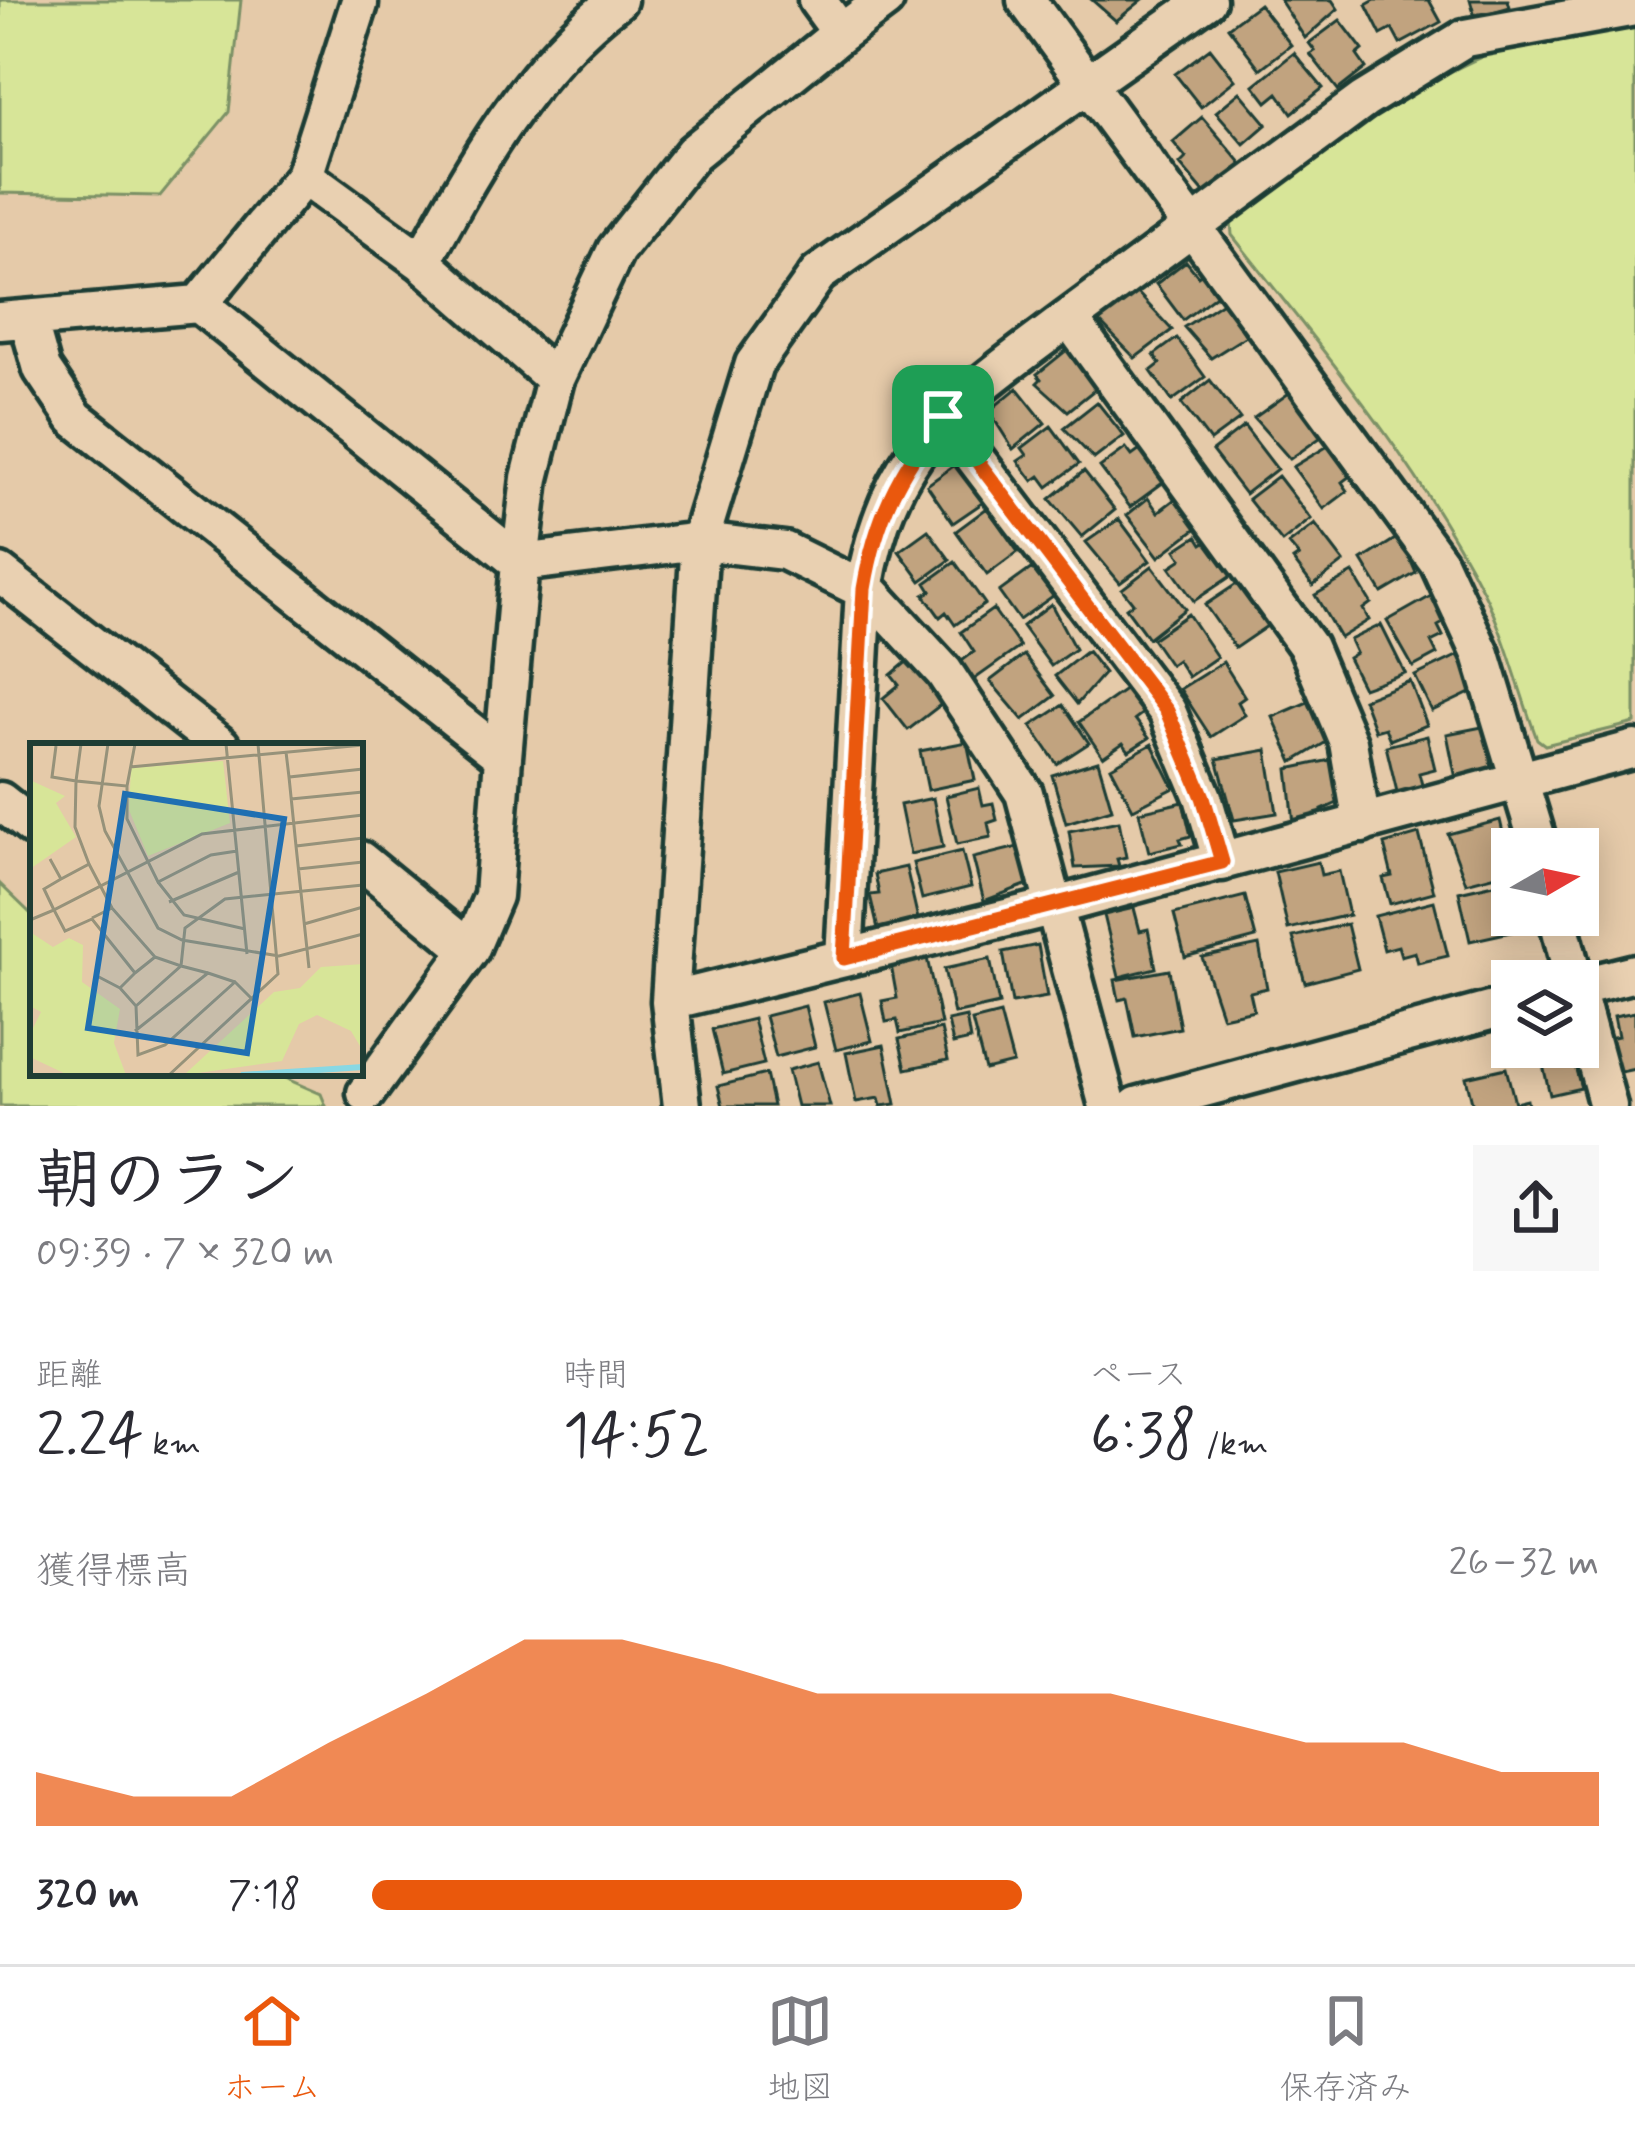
<!DOCTYPE html>
<html lang="ja">
<head>
<meta charset="utf-8">
<style>
	body { margin:0; font-family:Mynerve,"Klee One",sans-serif; background:#f7f7f7; color:#2b2b33; height:100vh; display:flex; flex-direction:column; font-size:45px; white-space:nowrap }
	* { box-sizing:border-box; margin:0 }
	p { font-size:39px; color:#7c7c81 }
	.icon { flex:none; width:66px; height:66px; fill:none; stroke:currentColor; stroke-width:2; stroke-linecap:round; stroke-linejoin:round }
	.map { position:relative; height:1106px; overflow:hidden }
	.side { display:flex; flex-direction:column; background:#fff; flex:1 }
	.side>* { flex:none }
	.needle { width:78px; rotate:81deg }
	.buttons { position:absolute; left:1491px; top:828px; display:grid; gap:24px }
	.buttons a { display:grid; place-items:center; width:108px; height:108px; border-radius:0px; background:#fff; box-shadow:0 6px 30px #0003; font-size:60px }
	.pin { position:absolute; display:grid; place-items:center; width:102px; height:102px; color:#fff; margin:-51px; border-radius:24px; box-shadow:0 6px 18px #0006 }
	.round { display:grid; place-items:center; flex:none; width:126px; height:126px; border-radius:0px; background:#f7f7f7 }
	.headline { display:flex; align-items:center; justify-content:space-between; height:204px; padding:0 36px }
	h1 { font-size:66px; font-weight:600; line-height:90px }
	.figures { display:grid; grid-template-columns:repeat(3,1fr); gap:18px; height:204px; padding:12px 36px }
	.figures div { display:grid; align-content:center }
	.figures b { font-size:60px; font-weight:600 }
	.figures small { font-size:33px; font-weight:400 }
	.figures p { font-size:33px }
	.chart { height:336px; padding:24px 36px }
	.chart p { display:flex; justify-content:space-between }
	.chart svg { width:100%; height:216px; margin-top:12px; fill:#ea580c; opacity:.7 }
	ul { padding:0 36px; list-style:none; font-size:39px }
	li { display:grid; grid-template-columns:192px 144px 1fr; align-items:center; height:90px }
	li i { height:30px; border-radius:15px; background:#ea580c }
	.menu { display:flex; justify-content:space-around; align-items:center; height:168px; border-top:3px solid #e1e1e2; background:#fff; font-size:33px; color:#7c7c81 }
	.menu a { display:grid; justify-items:center; gap:6px }
	.menu .selected { color:#ea580c }
	.map>svg:first-child { display:block }
	.green { fill:#d7e598; stroke:#7b9166; stroke-width:3 }
	.building { fill:#c1a37f; stroke:#1f3d34; stroke-width:3 }
	.lines { fill:none; stroke-linecap:round; stroke-linejoin:round }
	.minor-casing { stroke:#1f3d34; stroke-width:45 }
	.minor { stroke:#e9d0b1; stroke-width:36 }
	.route-casing { stroke:#fff; stroke-width:24 }
	.route { stroke:#ea580c; stroke-width:15 }
	.inset-river { fill:none; stroke:#88d8e4; stroke-width:6 }
	.inset-road { fill:none; stroke:#96927a; stroke-width:3 }
	.view { fill:#1f6fb2; fill-opacity:0.15; stroke:#1f6fb2; stroke-width:6 }
	.inset-edge { fill:none; stroke:#1f3d34; stroke-width:6 }
</style>
</head>
<body>
<div class="map">
<svg width="1635" height="1106" viewBox="0 0 1635 1106">
	<rect width="100%" height="100%" fill="#e5caa9"/>
	<filter id="ink" filterUnits="userSpaceOnUse"><feTurbulence type="fractalNoise" baseFrequency=".00833" numOctaves="2"/><feDisplacementMap in="SourceGraphic" scale="24" xChannelSelector="R" yChannelSelector="G"/><feConvolveMatrix kernelMatrix="1 2 1 2 8 2 1 2 1" color-interpolation-filters="sRGB"/></filter>
	<g filter="url(#ink)">
		<!-- green -->
		<path class="green" d="M0,0H241L229,112L160,196L0,193Z
			M1635,23V723L1545,745L1537,739C1519,691 1506,637 1483,591C1417,462 1322,349 1232,235L1231,222C1283,164 1451,61 1526,40C1561,30 1599,28 1635,23Z
			M0,884L33,916V1073H273L321,1094L326,1106H0Z"/>
		<!-- building -->
		<path class="building" d="M1092,0H1142L1116,21Z
			M1280,0H1332L1338,9L1305,38Z
			M1375,0H1429L1441,22L1400,44L1392,29L1381,35L1366,5Z
			M1470,0H1508L1510,7L1475,17Z
			M1259,4L1291,45L1260,69L1228,27Z
			M1340,20L1363,50L1357,55L1366,68L1338,90L1310,54L1315,51L1309,43Z
			M1210,48L1235,80L1201,107L1175,74Z
			M1294,53L1323,88L1292,113L1278,93L1267,102L1254,85Z
			M1240,92L1267,124L1244,144L1216,112Z
			M1202,117L1243,165L1207,196L1180,164L1186,158L1173,142Z
			M1186,261L1198,276L1203,272L1219,293L1183,320L1156,284Z
			M1135,290L1172,330L1135,358L1097,319Z
			M1224,301L1246,336L1211,358L1184,327Z
			M1177,338L1205,377L1172,401L1151,371L1160,364L1154,355Z
			M1068,349L1098,387L1068,411L1037,383L1041,379L1037,374Z
			M1210,380L1240,419L1210,441L1181,403Z
			M1017,388L1045,423L1013,449L989,411Z
			M1296,388L1327,433L1290,459L1254,418Z
			M1097,402L1124,436L1094,459L1064,428Z
			M1051,426L1079,464L1048,487L1040,476L1033,481L1018,461L1027,455L1022,448Z
			M1244,426L1277,469L1245,494L1212,451Z
			M1328,446L1350,476L1342,482L1348,491L1324,509L1293,467Z
			M1126,448L1132,456L1140,450L1164,482L1130,507L1100,467Z
			M959,462L985,501L953,523L927,485Z
			M1084,471L1115,510L1082,537L1050,499Z
			M1278,476L1311,519L1282,542L1248,499Z
			M1148,498L1158,512L1175,499L1198,527L1159,557L1127,515Z
			M987,508L1018,552L987,575L956,531Z
			M1119,519L1150,561L1120,583L1086,542Z
			M1315,524L1344,562L1313,586L1293,560L1299,556L1289,544Z
			M928,530L950,560L921,581L899,551Z
			M1197,536L1202,544L1210,539L1234,574L1194,601L1170,567L1182,559L1176,550Z
			M1400,536L1416,573L1382,593L1362,560Z
			M955,562L985,604L955,625L946,612L940,617L924,595L931,591L926,583Z
			M1152,566L1185,609L1148,638L1126,608L1133,603L1122,589Z
			M1032,568L1053,596L1019,620L999,592Z
			M1353,573L1371,603L1363,609L1369,620L1340,638L1315,595Z
			M1241,581L1270,624L1235,648L1205,605Z
			M1433,595L1447,621L1438,626L1443,636L1431,642L1437,654L1413,667L1387,621Z
			M1051,604L1075,649L1051,666L1022,626Z
			M993,609L1020,647L972,681L959,663L974,652L961,632Z
			M1188,614L1217,657L1188,677L1177,660L1170,665L1152,639Z
			M1381,625L1405,673L1363,688L1348,658L1356,653L1350,640Z
			M1087,651L1104,673L1077,704L1055,676Z
			M1024,655L1055,696L1023,720L990,681Z
			M1459,655L1476,690L1432,711L1415,676Z
			M909,660L943,703L908,730L883,698L899,685L891,675Z
			M1223,662L1245,697L1238,702L1245,715L1211,737L1180,689Z
			M1410,681L1427,725L1390,740L1385,728L1375,731L1363,699Z
			M1126,689L1143,713L1135,719L1149,738L1129,751L1123,743L1103,757L1079,722Z
			M1310,701L1328,741L1293,762L1273,717Z
			M1063,705L1089,743L1057,764L1031,726Z
			M1487,726L1491,771L1456,779L1447,734Z
			M1427,736L1435,769L1419,773L1423,789L1398,796L1386,746Z
			M967,742L975,780L928,790L920,751Z
			M1152,744L1174,788L1133,809L1111,767Z
			M1267,750L1277,813L1234,820L1217,759Z
			M1335,759L1344,800L1322,810L1324,818L1294,824L1288,769Z
			M1098,761L1112,809L1066,823L1052,775Z
			M979,788L983,805L993,803L997,820L988,823L991,837L957,844L946,796Z
			M933,798L943,847L910,854L900,805Z
			M1183,802L1191,836L1180,839L1182,844L1149,852L1139,812Z
			M1500,820L1512,871L1466,883L1448,834Z
			M1119,821L1126,857L1117,859L1119,866L1075,868L1069,831Z
			M1419,834L1434,892L1390,904L1383,878L1392,876L1384,844Z
			M1022,846L1031,883L984,901L973,858Z
			M962,851L971,887L922,899L913,863Z
			M1318,862L1321,875L1339,871L1349,915L1288,929L1275,872Z
			M906,867L918,919L878,929L870,895L879,894L875,874Z
			M1512,880V915H1531L1533,927L1470,941L1459,892Z
			M1245,896L1256,938L1185,957L1174,914Z
			M1434,901L1448,956L1418,963L1415,952L1401,956L1398,946L1384,950L1375,916Z
			M1134,908L1140,931L1148,929L1156,968L1119,977L1104,915Z
			M1347,924L1358,969L1305,983L1293,937Z
			M1038,945L1047,997L1012,1003L1003,952Z
			M1259,945L1267,988L1250,992L1254,1010L1222,1017L1202,957Z
			M927,958L941,1024L900,1033L897,1020L886,1022L882,1001L897,998L891,965Z
			M990,959L999,1004L954,1014L944,969Z
			M1169,970L1180,1028L1135,1037L1127,998L1119,1000L1115,980Z
			M860,993L872,1041L836,1050L824,1002Z
			M805,1006L815,1047L776,1057L765,1016Z
			M1635,1012V1069L1616,1073L1609,1038L1618,1036L1614,1016Z
			M1000,1014L1013,1063L985,1070L972,1021Z
			M966,1017L970,1040L953,1044L948,1021Z
			M753,1019L764,1064L723,1074L712,1029Z
			M941,1029L948,1060L906,1069L899,1039Z
			M884,1045L896,1104L881,1106L879,1098L856,1102L846,1053Z
			M1570,1047L1581,1088L1550,1095L1539,1048Z
			M818,1062L830,1106H797L788,1070Z
			M1506,1068L1515,1103L1527,1100L1528,1106H1473L1466,1077Z
			M766,1074L773,1106H723L718,1086Z"/>
		<g class="lines">
			<!-- minor casing -->
			<g class="minor-casing">
				<path id="minor" d="M1026,0L1439,563L1481,654L1540,849
					M359,4L304,176L422,262C473,167 530,65 618,0
					M841,33L885,0
					M422,262L555,379L530,478L520,563L700,541L785,551L872,594L944,672L1024,793L1108,1106
					M199,304L520,563L503,757
					M28,319L42,369L75,418L503,757L493,896L470,950
					M0,321L199,304L304,176
					M555,379L616,250L693,153L841,33L817,0
					M943,416L1167,711L1203,797L1222,862
					M0,573L221,746
					M0,801L33,827
					M1362,824L1348,742L1308,647L1069,318L1364,100L1465,38L1635,7
					M360,860L470,950L366,1093
					M1557,915L1574,981
					M844,958L864,589C889,443 958,401 1069,318
					M1578,987L1635,973
					M1578,995L1608,1106
					M670,1001L1055,906L1635,749
					M682,1106L670,1001L700,541L754,364L818,274L1207,0
					M1137,1106L1512,1005"/>
			</g>
			<!-- minor -->
			<use href="#minor" class="minor"/>
		</g>
	</g>
	<g class="lines" filter="url(#ink)">
		<!-- route casing -->
		<g class="route-casing">
			<path id="route" d="M943,416L1167,711L1203,797L1222,862L844,958L864,589C876,517 898,473 943,416Z"/>
		</g>
		<!-- route -->
		<use href="#route" class="route"/>
	</g>
	<!-- overview -->
	<g transform="translate(30 743)">
		<rect width="333" height="333" fill="#e5caa9"/>
		<path d="M0,9L2,38L35,53L26,60L46,94L0,126ZM193,18L200,80L118,113L99,67L101,25ZM0,189L23,204L39,195L53,202L52,239L90,266L84,300L96,332H38L2,315L0,291L11,269L0,263ZM333,221V308L321,288L287,272L269,281L252,318L154,332L244,249L270,245L291,224Z" fill="#d7e598"/>
		<path class="inset-river" d="M211,332L333,324"/>
		<path class="inset-road" d="M78,1L69,63L75,88L128,185L152,197L249,213L333,191M196,1L217,211M26,3L22,34L46,38L51,1M256,9L259,34L333,26M100,24L333,2M259,34L266,103L333,95M97,43L105,1M261,56L333,49M266,103L279,225M20,116L31,136L59,121L45,84L46,38L97,43V76L128,139L181,112L207,108M59,121L82,165M268,126L333,119M128,139L154,172L215,186M139,159L209,129M62,175L82,165L125,214M0,177L24,167L14,146L31,136M274,181L333,164M105,230L125,214L151,223L155,185L195,156L333,142M67,233L90,245L105,230L62,176L35,188L24,167L172,91L333,72M90,245L106,263L108,312L135,302L205,239L223,257M106,263L151,223L178,230M105,288L178,230L205,239M139,332L248,231L228,1"/>
		<path class="view" d="M95,51L254,76L217,310L58,285Z"/>
		<rect width="333" height="333" class="inset-edge"/>
	</g>
</svg>
<div class="buttons">
<a><svg class="needle" viewBox="-14 -14 28 28"><path d="M0-13l5 13h-10z" fill="#e53935"/><path d="M0 13l5-13h-10z" fill="#7c7c81"/></svg></a>
<a><svg class="icon" aria-label="layers" viewBox="0 0 24 24"><path d="M12 4l9 5-9 5-9-5zM3 14l9 5 9-5"/></svg></a>
</div>
<div class="pin" style="left:943px;top:416px;background:#1e9e55"><svg class="icon" aria-label="arrive" viewBox="0 0 24 24"><path d="M6 21V4h12l-3 4 3 4H6"/></svg></div>
</div>
<section class="side">
<div class="headline"><div><h1>朝のラン</h1><p>09:39 · 7 × 320 m</p></div><a class="round"><svg class="icon" aria-label="share" viewBox="0 0 24 24"><path d="M12 15V3M7 8l5-5 5 5M5 13v7h14v-7"/></svg></a></div>
<div class="figures">
<div><p>距離</p><b>2.24<small> km</small></b></div>
<div><p>時間</p><b>14:52</b></div>
<div><p>ペース</p><b>6:38<small> /km</small></b></div>
</div>
<div class="chart"><p><span>獲得標高</span>26–32 m</p>
<svg viewBox="0 0 160 44" preserveAspectRatio="none"><path d="M0 44V33L10 38L20 38L30 27L40 17L50 6L60 6L70 11L80 17L90 17L100 17L110 17L120 22L130 27L140 27L150 33L160 33V44z"/></svg>
</div>
<ul>
<li><b>320 m</b>7:18<i style="width:53%"></i></li>
</ul>
</section>
<nav class="menu">
<a class="selected"><svg class="icon" aria-label="home" viewBox="0 0 24 24"><path d="M3 11l9-7 9 7M6 9v11h12V9"/></svg>ホーム</a>
<a><svg class="icon" aria-label="map" viewBox="0 0 24 24"><path d="M3 6l6-2 6 2 6-2v14l-6 2-6-2-6 2zM9 4v14M15 6v14"/></svg>地図</a>
<a><svg class="icon" aria-label="saved" viewBox="0 0 24 24"><path d="M7 4h10v16l-5-4-5 4z"/></svg>保存済み</a>
</nav>
</body>
</html>
